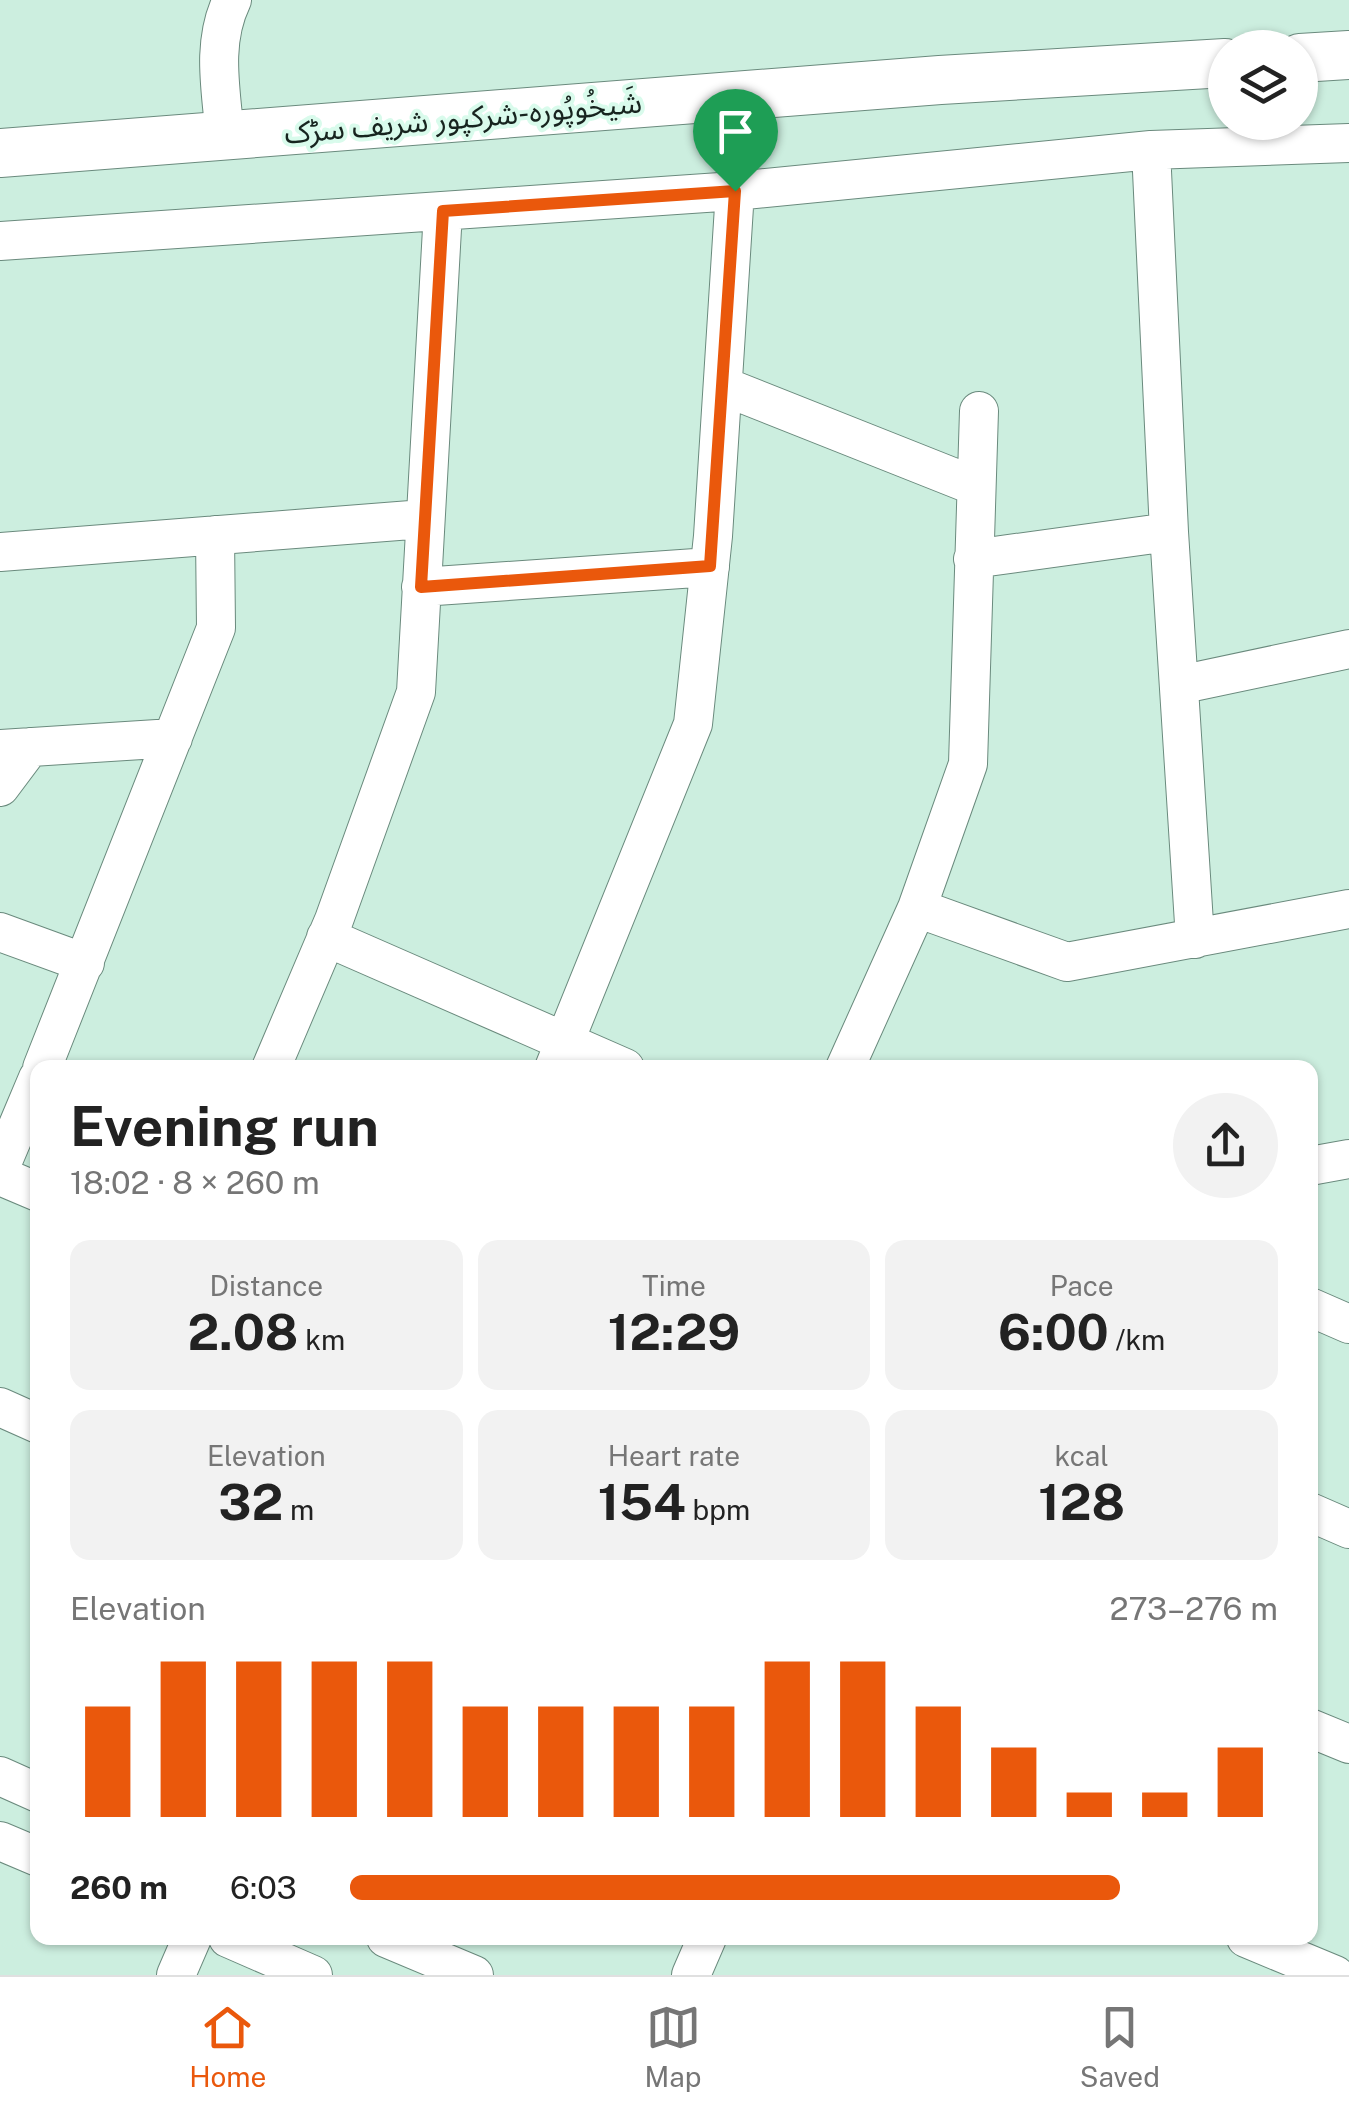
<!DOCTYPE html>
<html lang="en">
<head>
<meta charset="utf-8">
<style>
	body { margin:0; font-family:"Public Sans","Noto Sans Arabic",sans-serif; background:#f2f2f2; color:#222; height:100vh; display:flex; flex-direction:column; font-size:38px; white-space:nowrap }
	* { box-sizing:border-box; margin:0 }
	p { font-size:32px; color:#767676 }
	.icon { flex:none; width:55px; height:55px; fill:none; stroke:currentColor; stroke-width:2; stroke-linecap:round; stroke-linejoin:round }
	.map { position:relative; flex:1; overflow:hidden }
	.details { position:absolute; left:30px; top:1060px; width:1288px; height:885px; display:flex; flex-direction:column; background:#fff; border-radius:20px; box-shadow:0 2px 8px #0004 }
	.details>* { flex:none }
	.buttons { position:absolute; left:1208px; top:30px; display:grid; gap:20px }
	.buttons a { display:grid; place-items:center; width:110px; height:110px; border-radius:50%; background:#fff; box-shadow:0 2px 8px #0004; font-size:50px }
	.pin { position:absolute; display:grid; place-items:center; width:85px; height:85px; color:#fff; margin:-102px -42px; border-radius:50% 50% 50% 0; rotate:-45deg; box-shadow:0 0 10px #0007 }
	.pin .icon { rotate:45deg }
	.round { display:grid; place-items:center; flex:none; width:105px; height:105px; border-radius:52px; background:#f2f2f2 }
	.summary { display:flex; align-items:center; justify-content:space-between; height:170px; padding:0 40px }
	h1 { font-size:55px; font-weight:700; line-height:75px }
	.stats { display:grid; grid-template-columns:repeat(3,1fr); gap:15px; height:170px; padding:10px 40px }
	.stats div { display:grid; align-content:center; border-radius:20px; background:#f2f2f2; text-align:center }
	.stats b { font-size:50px; font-weight:700 }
	.stats small { font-size:28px; font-weight:400 }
	.stats p { font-size:28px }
	.chart { height:280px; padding:20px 40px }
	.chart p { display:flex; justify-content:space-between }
	.chart svg { width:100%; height:180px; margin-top:10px; stroke:#ea580c; stroke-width:6 }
	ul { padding:0 40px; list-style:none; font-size:32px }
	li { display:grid; grid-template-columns:160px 120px 1fr; align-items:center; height:75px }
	li i { height:25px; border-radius:12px; background:#ea580c }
	.tabs { display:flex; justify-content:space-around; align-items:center; height:140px; border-top:2px solid #e0e0e0; background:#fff; font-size:28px; color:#767676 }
	.tabs a { display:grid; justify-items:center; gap:5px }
	.tabs .selected { color:#ea580c }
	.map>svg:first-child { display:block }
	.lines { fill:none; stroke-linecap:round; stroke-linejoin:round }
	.minor-casing { stroke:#6a8a7d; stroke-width:40 }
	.major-casing { stroke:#6a8a7d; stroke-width:50 }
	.minor { stroke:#fff; stroke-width:38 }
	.major { stroke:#fff; stroke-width:48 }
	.route-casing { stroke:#fff; stroke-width:20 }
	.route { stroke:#ea580c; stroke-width:12 }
	.labels { text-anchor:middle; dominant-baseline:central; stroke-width:8; stroke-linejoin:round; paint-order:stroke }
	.street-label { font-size:30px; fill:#17241f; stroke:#d9fbec }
</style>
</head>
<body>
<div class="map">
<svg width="1349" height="1975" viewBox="0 0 1349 1975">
	<rect width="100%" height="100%" fill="#cceedf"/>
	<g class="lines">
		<!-- minor casing -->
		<g class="minor-casing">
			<path id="minor" d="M225,136C221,90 211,43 232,0
				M735,191L1151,150
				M0,241L735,191L713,536L693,724L554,1068
				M723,386L975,486
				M979,411L968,764L917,908L1067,962L1349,909
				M1169,532L1151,150L1349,143
				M0,552L424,519
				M973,559L1169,532L1195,939
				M421,587L710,567
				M1179,685L1349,649
				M0,749L173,738
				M0,787L30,747
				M0,932L85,963
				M326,937L625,1068
				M42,1068L216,628L215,535
				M271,1068L334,920L416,692L443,211
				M845,1068L917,908
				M1310,1166L1349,1159
				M0,1168L38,1078
				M0,1176L38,1192
				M1310,1307L1349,1324
				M0,1407L38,1424
				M1310,1512L1349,1529
				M1310,1728L1349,1744
				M0,1776L38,1793
				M0,1841L38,1857
				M228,1938L313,1975
				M386,1938L474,1975
				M1246,1938L1335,1975
				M176,1975L192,1938
				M691,1975L707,1938"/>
		</g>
		<!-- major casing -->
		<g class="major-casing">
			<path id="major" d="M1300,58L1349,55
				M0,153L940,80L1225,63"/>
		</g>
		<!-- minor -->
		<use href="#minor" class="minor"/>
		<!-- major -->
		<use href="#major" class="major"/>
	</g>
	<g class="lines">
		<!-- route casing -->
		<g class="route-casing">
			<path id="route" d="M735,191L710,566L421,587L443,211Z"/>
		</g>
		<!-- route -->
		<use href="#route" class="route"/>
	</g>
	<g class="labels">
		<!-- street labels -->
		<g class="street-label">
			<text transform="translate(463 117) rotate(-5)">شَيخُوپُورہ-شرکپور شریف سڑک</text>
		</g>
	</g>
</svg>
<div class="buttons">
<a><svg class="icon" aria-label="layers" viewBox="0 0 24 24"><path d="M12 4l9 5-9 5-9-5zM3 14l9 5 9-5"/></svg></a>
</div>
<div class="pin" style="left:735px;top:191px;background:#1e9e55"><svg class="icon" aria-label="arrive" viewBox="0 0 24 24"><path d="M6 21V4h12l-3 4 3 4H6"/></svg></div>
<section class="details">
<div class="summary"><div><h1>Evening run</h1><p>18:02 · 8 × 260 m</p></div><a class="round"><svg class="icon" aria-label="share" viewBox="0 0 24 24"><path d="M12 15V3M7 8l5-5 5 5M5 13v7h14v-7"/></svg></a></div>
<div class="stats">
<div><p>Distance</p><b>2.08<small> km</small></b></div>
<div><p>Time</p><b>12:29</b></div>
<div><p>Pace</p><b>6:00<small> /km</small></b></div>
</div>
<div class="stats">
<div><p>Elevation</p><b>32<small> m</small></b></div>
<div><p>Heart rate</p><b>154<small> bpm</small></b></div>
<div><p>kcal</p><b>128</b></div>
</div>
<div class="chart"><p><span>Elevation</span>273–276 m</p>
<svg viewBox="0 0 160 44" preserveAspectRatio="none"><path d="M5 44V17M15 44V6M25 44V6M35 44V6M45 44V6M55 44V17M65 44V17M75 44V17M85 44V17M95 44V6M105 44V6M115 44V17M125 44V27M135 44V38M145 44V38M155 44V27"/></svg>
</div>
<ul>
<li><b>260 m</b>6:03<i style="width:83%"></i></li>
</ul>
</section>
</div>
<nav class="tabs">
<a class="selected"><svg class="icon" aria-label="home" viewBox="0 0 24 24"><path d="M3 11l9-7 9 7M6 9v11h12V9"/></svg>Home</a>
<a><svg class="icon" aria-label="map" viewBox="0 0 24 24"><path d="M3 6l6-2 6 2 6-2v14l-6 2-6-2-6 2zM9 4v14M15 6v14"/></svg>Map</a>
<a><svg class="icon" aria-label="saved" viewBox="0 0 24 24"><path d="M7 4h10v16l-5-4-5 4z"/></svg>Saved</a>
</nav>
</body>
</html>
